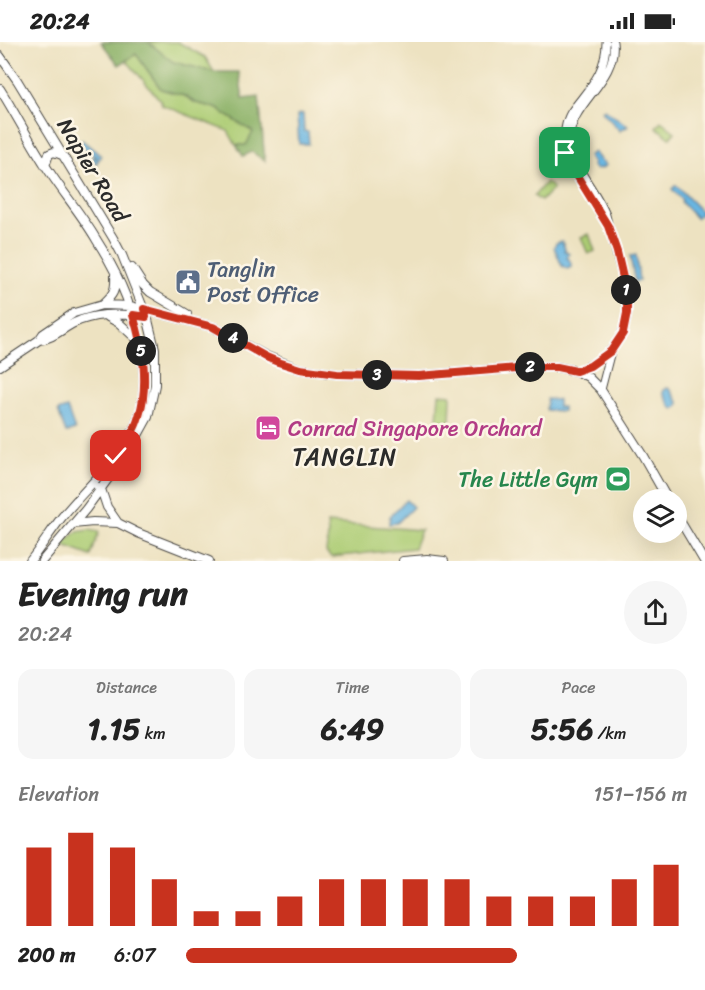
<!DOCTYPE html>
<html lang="en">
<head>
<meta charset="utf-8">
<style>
	body { margin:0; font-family:Sriracha,sans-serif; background:#f6f6f6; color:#222; height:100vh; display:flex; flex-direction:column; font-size:22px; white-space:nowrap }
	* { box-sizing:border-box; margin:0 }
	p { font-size:20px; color:#767676 }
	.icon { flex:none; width:33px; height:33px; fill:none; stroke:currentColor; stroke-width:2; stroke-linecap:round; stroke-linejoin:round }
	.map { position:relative; height:519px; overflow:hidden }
	.panel { display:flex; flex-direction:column; background:#fff; flex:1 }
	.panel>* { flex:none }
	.buttons { position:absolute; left:633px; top:447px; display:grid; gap:12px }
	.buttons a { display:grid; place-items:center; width:54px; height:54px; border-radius:50%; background:#fff; box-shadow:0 6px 24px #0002; font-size:30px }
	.pin { position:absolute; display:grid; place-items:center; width:51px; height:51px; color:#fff; margin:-26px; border-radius:12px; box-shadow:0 3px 9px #0006 }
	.km { position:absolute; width:30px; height:30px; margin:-15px; border-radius:50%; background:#222; color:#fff; font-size:16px; line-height:30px; text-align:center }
	.round { display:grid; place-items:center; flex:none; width:63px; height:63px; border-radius:32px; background:#f6f6f6 }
	.head { display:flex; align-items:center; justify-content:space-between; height:102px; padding:0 18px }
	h1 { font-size:33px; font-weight:700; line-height:45px }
	.metrics { display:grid; grid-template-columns:repeat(3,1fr); gap:9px; height:102px; padding:6px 18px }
	.metrics div { display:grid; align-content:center; border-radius:15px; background:#f6f6f6; text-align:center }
	.metrics b { font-size:30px; font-weight:700 }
	.metrics small { font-size:16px; font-weight:400 }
	.metrics p { font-size:16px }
	.chart { height:168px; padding:12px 18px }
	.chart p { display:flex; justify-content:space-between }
	.chart svg { width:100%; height:108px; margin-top:6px; stroke:#c8321e; stroke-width:6 }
	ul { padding:0 18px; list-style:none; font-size:20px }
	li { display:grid; grid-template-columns:96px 72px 1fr; align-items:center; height:45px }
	li i { height:15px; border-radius:8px; background:#c8321e }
	.status { display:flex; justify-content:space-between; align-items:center; height:42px; padding:0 30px; background:#fff; direction:ltr }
	.status svg { height:16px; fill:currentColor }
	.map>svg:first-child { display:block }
	.green { fill:#accc73; stroke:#6c7c4f; stroke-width:1.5 }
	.forest { fill:#89b065; stroke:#5a6e48; stroke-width:1.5 }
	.water { fill:#69b6e2; stroke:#4a7086; stroke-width:1.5 }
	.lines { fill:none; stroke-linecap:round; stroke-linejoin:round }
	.minor-casing { stroke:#484642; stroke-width:9 }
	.major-casing { stroke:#484642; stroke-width:10 }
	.minor { stroke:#fff; stroke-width:7 }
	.major { stroke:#fff; stroke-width:8 }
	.route-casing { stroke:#fff; stroke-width:12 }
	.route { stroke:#c8321e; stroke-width:8 }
	.labels { text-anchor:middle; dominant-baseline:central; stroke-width:5; stroke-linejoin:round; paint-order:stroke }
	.street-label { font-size:22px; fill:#2b2b2b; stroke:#fcf5e5 }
	.service-label { font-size:22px; fill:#4e5e75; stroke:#fcf5e5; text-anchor:start }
	.hotel-label { font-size:22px; fill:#b23c85; stroke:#fcf5e5; text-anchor:start }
	.leisure-label { font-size:22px; fill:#27864d; stroke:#fcf5e5; text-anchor:end }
	.neighbourhood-label { font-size:24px; letter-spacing:1.5px; fill:#2b2b2b; stroke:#fcf5e5 }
</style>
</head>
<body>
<div class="status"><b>20:24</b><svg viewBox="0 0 49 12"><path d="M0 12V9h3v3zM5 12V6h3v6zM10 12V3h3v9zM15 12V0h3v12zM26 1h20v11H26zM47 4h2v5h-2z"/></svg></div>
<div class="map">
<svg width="705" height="519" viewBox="0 0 705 519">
	<rect width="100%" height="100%" fill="#fcf5e5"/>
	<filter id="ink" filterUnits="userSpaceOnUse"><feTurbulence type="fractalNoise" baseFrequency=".0167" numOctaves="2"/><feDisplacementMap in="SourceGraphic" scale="12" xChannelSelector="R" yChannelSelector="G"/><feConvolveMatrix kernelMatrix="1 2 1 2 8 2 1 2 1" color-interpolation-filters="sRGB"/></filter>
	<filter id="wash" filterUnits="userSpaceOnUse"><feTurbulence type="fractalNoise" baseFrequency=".008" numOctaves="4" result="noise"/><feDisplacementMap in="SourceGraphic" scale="24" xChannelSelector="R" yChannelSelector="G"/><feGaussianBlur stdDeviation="1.35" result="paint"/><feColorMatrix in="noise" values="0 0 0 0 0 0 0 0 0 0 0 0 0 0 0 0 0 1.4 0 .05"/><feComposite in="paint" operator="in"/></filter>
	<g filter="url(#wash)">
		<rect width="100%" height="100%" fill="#ede2c1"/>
		<!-- green -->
		<path class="green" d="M148,0H178L205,15L214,30L173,20Z
			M136,12L161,47L185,54L196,61L216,66L254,90L246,103H236L228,89L162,63L160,58L126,18Z
			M661,79L675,90L670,96L656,85Z
			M546,140L553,146L541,159L534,154Z
			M589,192L595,209L588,212L581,195Z
			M439,352L451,353L450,379H437Z
			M327,481L421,488L414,506L331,515L326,510L328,493Z
			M89,488L99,490L91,514L61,503L77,490Z"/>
		<!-- forest -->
		<path class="forest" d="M101,0H148L173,20L214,30H239L243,57L259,55L265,119L252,110L243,114L236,103H246L253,90L216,66L196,61L185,54L161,47L136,12L119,23Z"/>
		<!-- water -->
		<path class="water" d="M604,67L628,84L627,85L621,87L620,89L602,69Z
			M303,72L304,89L308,90L309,102H299L297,73Z
			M82,98L101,114L96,122L92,116L93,114L98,117L79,101Z
			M594,110L601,119L606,123L601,127L599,126L596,128L592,123L593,121L588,114Z
			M676,143L702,170L696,176L681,160L682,158L672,147Z
			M562,199L565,207L564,208L569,212L567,216L569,217L572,225L567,227L562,224L554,205L556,201Z
			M636,213L639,239L635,240L630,214Z
			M667,346L670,347L679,361L678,364L674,367L671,365L663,351L664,348Z
			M547,357L558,358V365H563V369L546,368Z
			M67,366L75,388L66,391L58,369Z
			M406,458L413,465L397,481L389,482L390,474Z"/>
	</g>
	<g filter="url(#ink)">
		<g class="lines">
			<!-- minor casing -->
			<g class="minor-casing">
				<path id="minor" d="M605,179C598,170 594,160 588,151C576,128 560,115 565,87C566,81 568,75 571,70C588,46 606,32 606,0
					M576,329C612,316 631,293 627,253C626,242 622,232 619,222C616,210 613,198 609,186C608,182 607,177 606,173C597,149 572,125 570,99C568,62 618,40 613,0
					M601,348L611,309"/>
			</g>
			<!-- major casing -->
			<g class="major-casing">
				<path id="major" d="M0,14L17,38L113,196L122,213L148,278L155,307V343L148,375L132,404L86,467L42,519
					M0,47C17,74 31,102 49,129C64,152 82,173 96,197C121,236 136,273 143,319C145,340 145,363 136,382C119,418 87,444 62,475C51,489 41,505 30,519
					M45,124L49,112L54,110L62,113
					M132,226L143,243L150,250L187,272
					M102,263C113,253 116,249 115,233
					M108,275L119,281L140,300
					M39,298C52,297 62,287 74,281C92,272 117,271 137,274
					M0,324L39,298L43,292L74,271L102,263L131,264L213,285L266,314L300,327L337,332L419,334L529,325H557L576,329L588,335L601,348L643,414L668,458
					M98,445L101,447L107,465L118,481
					M676,472L704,519
					M73,482L93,480L118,481L138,491L209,519
					M403,519L427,517L444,519"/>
			</g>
			<!-- minor -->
			<use href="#minor" class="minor"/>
			<!-- major -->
			<use href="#major" class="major"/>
		</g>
	</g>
	<g class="lines" filter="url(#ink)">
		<!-- route casing -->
		<g class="route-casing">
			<path id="route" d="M116,414C125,402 135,389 139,374C149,343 143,304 133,273L146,275L144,267L213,285L266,315L278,320L300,327L337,332L419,334L529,325H557L576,329L590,324L611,309L623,291L627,271V253L617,210L608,184L571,124L565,111"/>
		</g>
		<!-- route -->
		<use href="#route" class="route"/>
	</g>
	<!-- icons -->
	<defs>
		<g id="civic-square" transform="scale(1.35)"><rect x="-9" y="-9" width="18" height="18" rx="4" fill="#5c6f8a" stroke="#fcf5e5"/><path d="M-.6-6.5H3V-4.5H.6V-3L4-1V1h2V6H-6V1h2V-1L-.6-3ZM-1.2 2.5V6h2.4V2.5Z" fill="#fff"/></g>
		<g id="hotel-square" transform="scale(1.35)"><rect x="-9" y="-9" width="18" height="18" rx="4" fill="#d1479c" stroke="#fcf5e5"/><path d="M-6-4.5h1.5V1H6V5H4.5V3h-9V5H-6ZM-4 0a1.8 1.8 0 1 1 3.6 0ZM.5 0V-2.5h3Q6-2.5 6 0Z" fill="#fff"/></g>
		<g id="stadium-square" transform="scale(1.35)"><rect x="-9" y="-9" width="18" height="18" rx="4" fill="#2e9e5b" stroke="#fcf5e5"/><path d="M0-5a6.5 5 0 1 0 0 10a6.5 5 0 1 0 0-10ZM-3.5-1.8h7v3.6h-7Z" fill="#fff"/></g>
	</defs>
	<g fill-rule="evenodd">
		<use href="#civic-square" x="188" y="240"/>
		<use href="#hotel-square" x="268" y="386"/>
		<use href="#stadium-square" x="618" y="437"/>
	</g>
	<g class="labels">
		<!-- street labels -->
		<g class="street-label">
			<text transform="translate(93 128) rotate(59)">Napier Road</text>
		</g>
		<!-- service labels -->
		<g class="service-label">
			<text x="207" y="227">Tanglin<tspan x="207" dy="25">Post Office</tspan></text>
		</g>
		<!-- hotel labels -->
		<g class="hotel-label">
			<text x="288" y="386">Conrad Singapore Orchard</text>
		</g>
		<!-- leisure labels -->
		<g class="leisure-label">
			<text x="598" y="437">The Little Gym</text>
		</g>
		<!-- neighbourhood labels -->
		<g class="neighbourhood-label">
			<text x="345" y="415">TANGLIN</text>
		</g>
	</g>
</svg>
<div class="buttons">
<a><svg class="icon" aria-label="layers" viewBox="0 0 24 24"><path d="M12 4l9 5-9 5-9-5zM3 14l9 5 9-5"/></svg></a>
</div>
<div class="pin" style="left:565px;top:111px;background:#1e9e55"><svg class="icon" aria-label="arrive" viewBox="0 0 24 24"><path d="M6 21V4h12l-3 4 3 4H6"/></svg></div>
<div class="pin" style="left:116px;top:414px;background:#d93025"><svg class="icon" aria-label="check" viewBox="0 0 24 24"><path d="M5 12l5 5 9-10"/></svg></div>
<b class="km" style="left:626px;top:248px">1</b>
<b class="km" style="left:530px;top:325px">2</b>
<b class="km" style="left:377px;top:333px">3</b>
<b class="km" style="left:233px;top:296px">4</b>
<b class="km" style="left:141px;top:309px">5</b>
</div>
<section class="panel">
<div class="head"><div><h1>Evening run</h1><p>20:24</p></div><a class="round"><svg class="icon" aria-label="share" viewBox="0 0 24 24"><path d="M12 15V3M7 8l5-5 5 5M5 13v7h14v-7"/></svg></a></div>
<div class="metrics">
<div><p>Distance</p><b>1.15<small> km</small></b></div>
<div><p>Time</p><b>6:49</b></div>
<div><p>Pace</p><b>5:56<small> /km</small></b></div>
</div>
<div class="chart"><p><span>Elevation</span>151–156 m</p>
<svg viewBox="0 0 160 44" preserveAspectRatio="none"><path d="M5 44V12M15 44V6M25 44V12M35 44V25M45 44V38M55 44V38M65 44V32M75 44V25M85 44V25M95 44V25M105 44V25M115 44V32M125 44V32M135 44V32M145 44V25M155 44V19"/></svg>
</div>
<ul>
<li><b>200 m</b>6:07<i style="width:66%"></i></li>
</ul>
</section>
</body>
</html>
